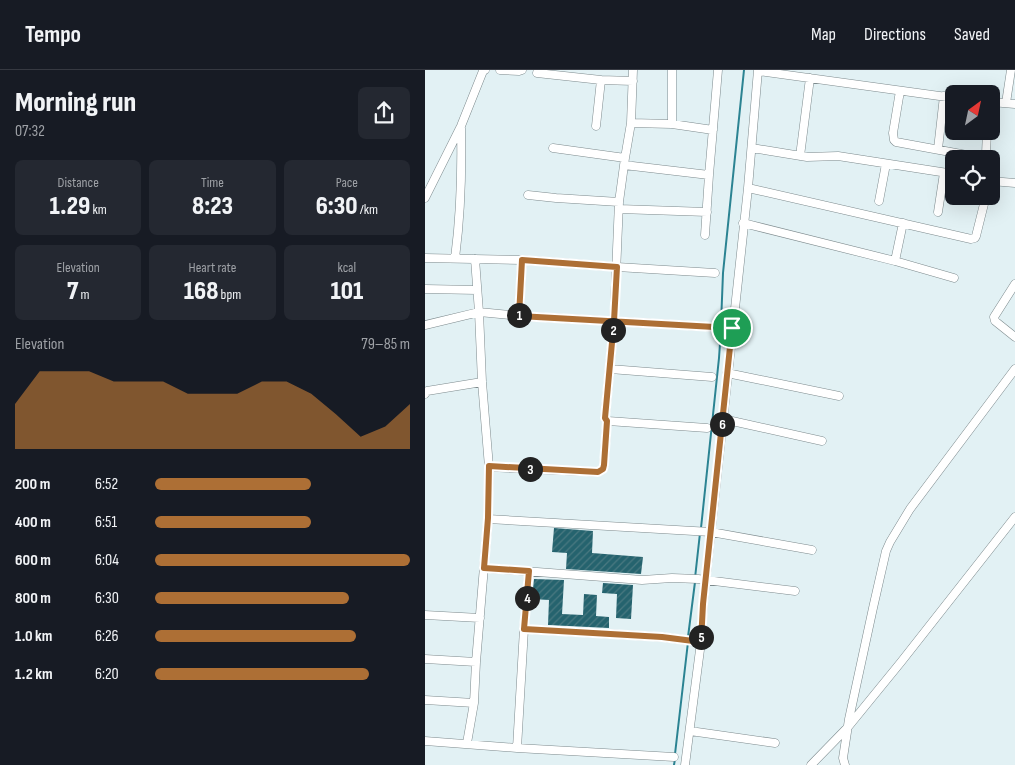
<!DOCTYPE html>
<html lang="en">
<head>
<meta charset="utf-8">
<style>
	body { margin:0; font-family:"Sofia Sans Condensed",sans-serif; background:#242831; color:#f1f3f6; height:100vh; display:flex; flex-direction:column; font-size:19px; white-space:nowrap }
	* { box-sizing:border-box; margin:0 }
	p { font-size:16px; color:#9ea1a6 }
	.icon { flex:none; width:28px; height:28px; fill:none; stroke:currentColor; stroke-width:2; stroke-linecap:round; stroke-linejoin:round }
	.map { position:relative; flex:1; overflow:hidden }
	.panel { display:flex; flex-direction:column; background:#171b24; width:425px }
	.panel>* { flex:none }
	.needle { width:32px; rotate:33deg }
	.buttons { position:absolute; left:520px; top:15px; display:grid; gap:10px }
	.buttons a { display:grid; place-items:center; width:55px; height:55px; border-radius:8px; background:#171b24; box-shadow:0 5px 20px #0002; font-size:25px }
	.pin { position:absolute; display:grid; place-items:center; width:42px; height:42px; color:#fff; margin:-21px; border:2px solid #fff; border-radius:50%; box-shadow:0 1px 5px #0007 }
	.km { position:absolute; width:25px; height:25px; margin:-12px; border-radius:50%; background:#222; color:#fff; font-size:14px; line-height:25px; text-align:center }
	.round { display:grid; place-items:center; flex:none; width:52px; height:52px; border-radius:8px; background:#242831 }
	.headline { display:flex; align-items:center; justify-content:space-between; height:85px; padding:0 15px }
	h1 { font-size:28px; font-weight:800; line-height:38px }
	.metrics { display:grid; grid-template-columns:repeat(3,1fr); gap:8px; height:85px; padding:5px 15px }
	.metrics div { display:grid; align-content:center; border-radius:8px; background:#242831; text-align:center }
	.metrics b { font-size:25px; font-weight:800 }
	.metrics small { font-size:14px; font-weight:400 }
	.metrics p { font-size:14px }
	.chart { height:140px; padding:10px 15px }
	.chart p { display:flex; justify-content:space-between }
	.chart svg { width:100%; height:90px; margin-top:5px; fill:#ad6f35; opacity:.7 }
	ul { padding:0 15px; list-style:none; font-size:16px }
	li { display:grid; grid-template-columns:80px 60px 1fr; align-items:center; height:38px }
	li i { height:12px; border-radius:6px; background:#ad6f35 }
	header { display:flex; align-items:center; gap:30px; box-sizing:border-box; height:70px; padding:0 25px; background:#171b24; border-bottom:1px solid #363941 }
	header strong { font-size:24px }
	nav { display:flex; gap:28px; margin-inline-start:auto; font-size:18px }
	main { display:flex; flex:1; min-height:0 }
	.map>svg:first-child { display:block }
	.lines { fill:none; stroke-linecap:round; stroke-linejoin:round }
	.stream { stroke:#2b8392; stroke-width:2 }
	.building { fill:url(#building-hatch) }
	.minor-casing { stroke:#7d8a8d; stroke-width:9 }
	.minor { stroke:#fff; stroke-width:8 }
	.route-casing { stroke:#fff; stroke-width:10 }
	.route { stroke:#ad6f35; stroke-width:6 }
</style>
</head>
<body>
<header>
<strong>Tempo</strong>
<nav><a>Map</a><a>Directions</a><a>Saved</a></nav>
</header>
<main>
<section class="panel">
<div class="headline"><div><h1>Morning run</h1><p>07:32</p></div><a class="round"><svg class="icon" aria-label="share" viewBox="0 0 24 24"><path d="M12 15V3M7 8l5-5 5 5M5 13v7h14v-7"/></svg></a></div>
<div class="metrics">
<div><p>Distance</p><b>1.29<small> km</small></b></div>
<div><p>Time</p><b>8:23</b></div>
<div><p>Pace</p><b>6:30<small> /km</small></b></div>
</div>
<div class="metrics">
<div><p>Elevation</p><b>7<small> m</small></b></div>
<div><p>Heart rate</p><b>168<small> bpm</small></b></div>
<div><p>kcal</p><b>101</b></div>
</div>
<div class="chart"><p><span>Elevation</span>79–85 m</p>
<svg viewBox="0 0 160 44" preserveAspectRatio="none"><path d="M0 44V22L10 6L20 6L30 6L40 11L50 11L60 11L70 17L80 17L90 17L100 11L110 11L120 17L130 27L140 38L150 33L160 22V44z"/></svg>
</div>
<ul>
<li><b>200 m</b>6:52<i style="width:61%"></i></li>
<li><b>400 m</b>6:51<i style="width:61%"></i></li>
<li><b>600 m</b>6:04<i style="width:100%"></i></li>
<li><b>800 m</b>6:30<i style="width:76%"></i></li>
<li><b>1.0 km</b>6:26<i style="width:79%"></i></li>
<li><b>1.2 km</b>6:20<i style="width:84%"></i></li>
</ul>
</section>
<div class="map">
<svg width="590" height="695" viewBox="0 0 590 695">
	<defs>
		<pattern id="building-hatch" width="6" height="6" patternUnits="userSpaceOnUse" patternTransform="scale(1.25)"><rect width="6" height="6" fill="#25636e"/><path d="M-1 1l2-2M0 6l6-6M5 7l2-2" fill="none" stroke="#4a7981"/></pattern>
	</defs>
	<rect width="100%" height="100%" fill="#e2f1f4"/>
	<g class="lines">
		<!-- stream -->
		<path class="stream" d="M296,254L298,203L319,0
			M276,458L294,288L296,259
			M270,508L275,463
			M263,567L270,512
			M250,684L263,572
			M249,695L250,689"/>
	</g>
	<!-- building -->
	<path class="building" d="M129,458L168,461L167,483L218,487L216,504L141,499L142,483L127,482Z
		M109,509L139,510L137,544L158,545L159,524L172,525L171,546L184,547V558L123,555L124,530L107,529Z
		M178,513L208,515L206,549L191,548L192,524L177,523Z"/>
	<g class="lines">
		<!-- minor casing -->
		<g class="minor-casing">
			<path id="minor" d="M75,0L94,1L97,0
				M208,0L206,53L200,88L194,132L189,251L180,348L181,350L183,351L282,358
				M333,1L529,28
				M112,3L176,10
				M475,21L468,63L469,70L471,72L558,88L561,84L562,61
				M566,32L590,34
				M581,33L586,0
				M206,53L247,54L288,60
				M247,54V0
				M171,56L176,10L208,11
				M128,78L200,88
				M327,78L382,87L413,86L529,104
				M513,79L519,26
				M375,86L385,8
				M199,95L284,105
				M566,111L590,113
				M323,118L546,169L550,168L551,166L561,126
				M103,125L131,128L194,132
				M0,128L36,56L58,1L60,0
				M454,131L461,94
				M194,139L282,142
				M513,142L519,103
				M318,153L470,191
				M478,153L470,191L529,208
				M280,165L284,105L293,0
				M0,188L97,190
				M30,188C36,143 37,103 36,58
				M590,214L569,247L570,251L590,267
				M0,219L52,220
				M94,246L97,190L192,197L290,203
				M0,255L54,242L50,189
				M185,299L287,307
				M302,303L414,326
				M0,324L2,321L57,312
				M298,349L397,371
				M64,397L173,402L178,399L179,395L182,351
				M63,449L286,462L387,480
				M59,498L217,510L247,508L273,509L370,521
				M0,545L55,548
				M99,559L237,567L276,572
				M0,589L51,592
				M0,630L49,633
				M265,661L350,673
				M0,671L92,678L249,687
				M42,673L49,633L51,592L63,449L64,397L57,312L54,242L94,246L307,258
				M92,678L99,559L104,501
				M260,695L276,572L278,535L323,118L333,0
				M386,695L423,657L476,592L590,447
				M420,695L418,688L424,649L448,538L461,481L465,472L485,439L590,299"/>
		</g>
		<!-- minor -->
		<use href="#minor" class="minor"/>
	</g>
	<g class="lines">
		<!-- route casing -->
		<g class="route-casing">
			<path id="route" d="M307,258L94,246L97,190L192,197L189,251L180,348L182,351L179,395L178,399L173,402L64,396L63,448L59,498L104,501L99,559L237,567L276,572L278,534L307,258"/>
		</g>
		<!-- route -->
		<use href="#route" class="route"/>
	</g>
</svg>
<div class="buttons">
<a><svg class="needle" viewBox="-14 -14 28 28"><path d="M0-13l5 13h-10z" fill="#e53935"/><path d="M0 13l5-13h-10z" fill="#9ea1a6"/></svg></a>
<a><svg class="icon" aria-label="locate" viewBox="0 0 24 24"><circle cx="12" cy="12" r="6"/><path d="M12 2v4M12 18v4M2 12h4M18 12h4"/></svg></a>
</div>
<div class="pin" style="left:307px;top:258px;background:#1e9e55"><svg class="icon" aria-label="arrive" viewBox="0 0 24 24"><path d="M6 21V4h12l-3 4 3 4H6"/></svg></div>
<b class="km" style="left:94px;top:245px">1</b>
<b class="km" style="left:188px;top:260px">2</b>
<b class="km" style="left:105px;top:399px">3</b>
<b class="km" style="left:102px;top:528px">4</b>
<b class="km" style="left:276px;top:567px">5</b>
<b class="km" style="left:297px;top:354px">6</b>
</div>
</main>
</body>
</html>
